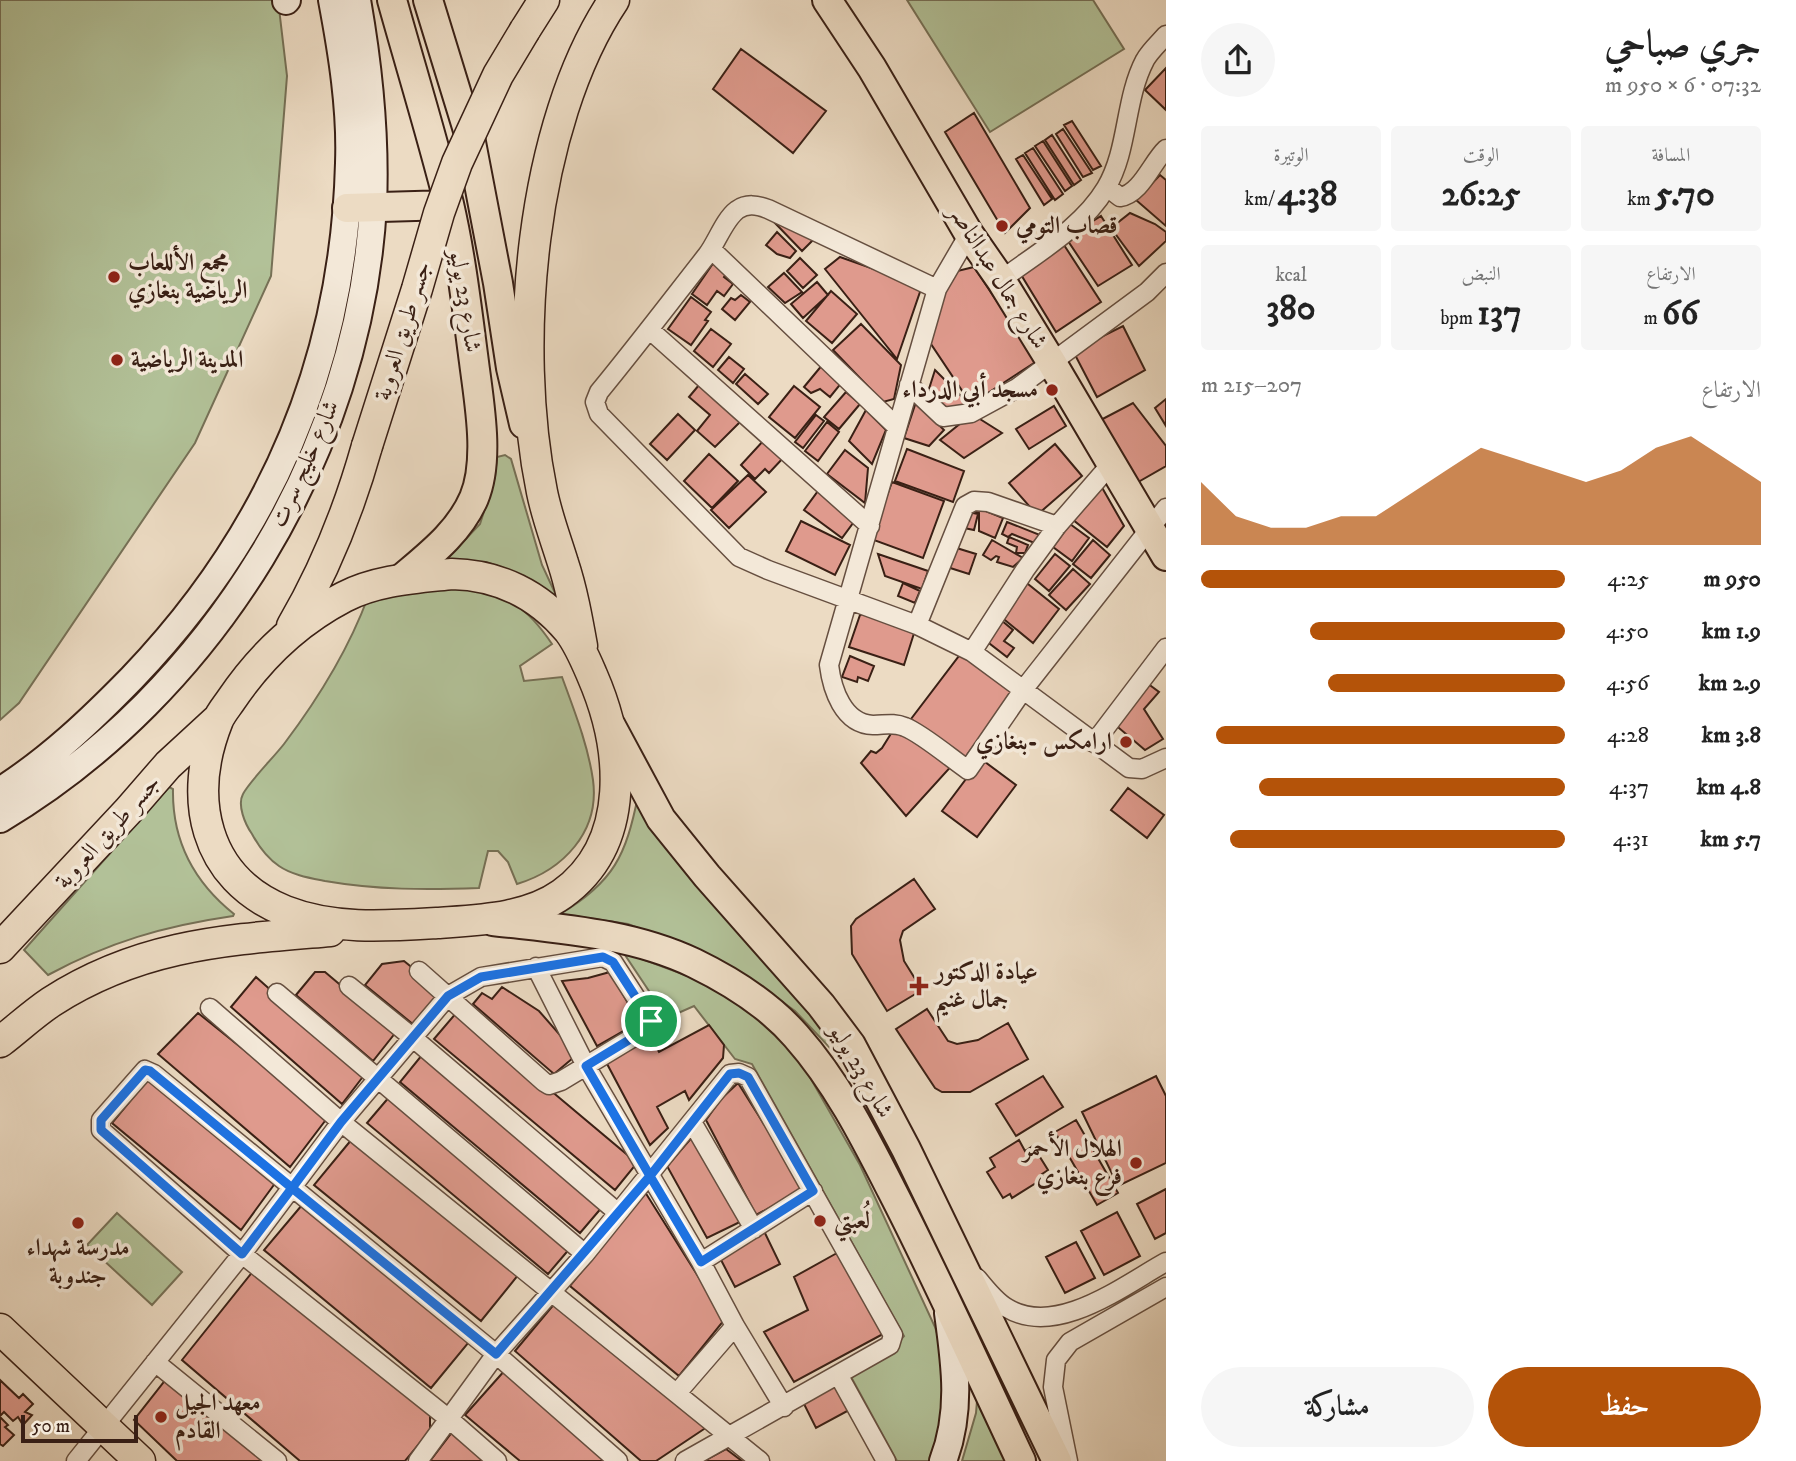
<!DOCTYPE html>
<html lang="ar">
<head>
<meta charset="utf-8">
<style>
	body { margin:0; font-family:"IM FELL DW Pica",Amiri,serif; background:#f6f6f6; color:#222; direction:rtl; height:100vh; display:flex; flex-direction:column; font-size:26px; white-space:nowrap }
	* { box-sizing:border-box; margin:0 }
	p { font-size:23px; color:#767676 }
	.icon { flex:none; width:38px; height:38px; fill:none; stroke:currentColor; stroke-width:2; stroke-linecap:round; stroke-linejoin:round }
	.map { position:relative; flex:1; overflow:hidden; direction:ltr }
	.details { display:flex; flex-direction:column; background:#fff; width:630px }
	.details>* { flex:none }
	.scale { position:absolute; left:21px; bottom:18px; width:117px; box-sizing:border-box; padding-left:7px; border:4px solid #3a2015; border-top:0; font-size:19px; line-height:24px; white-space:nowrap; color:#3a2015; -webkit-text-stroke:5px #f3e8d8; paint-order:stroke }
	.pin { position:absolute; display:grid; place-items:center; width:60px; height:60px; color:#fff; margin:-30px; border:4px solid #fff; border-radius:50%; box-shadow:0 2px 7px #0007 }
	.round { display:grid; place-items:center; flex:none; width:74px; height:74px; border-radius:37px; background:#f6f6f6 }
	.headline { display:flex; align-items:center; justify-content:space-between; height:119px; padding:0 35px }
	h1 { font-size:38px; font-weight:700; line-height:52px }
	.metrics { display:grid; grid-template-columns:repeat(3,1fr); gap:10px; height:119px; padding:7px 35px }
	.metrics div { display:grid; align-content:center; border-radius:7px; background:#f6f6f6; text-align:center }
	.metrics b { font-size:35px; font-weight:700 }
	.metrics small { font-size:19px; font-weight:400 }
	.metrics p { font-size:19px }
	.chart { height:196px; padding:14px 35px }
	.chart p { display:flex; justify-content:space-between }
	.chart svg { width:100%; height:126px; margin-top:7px; fill:#b45309; opacity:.7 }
	.button { display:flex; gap:14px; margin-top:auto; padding:14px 35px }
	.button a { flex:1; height:80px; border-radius:42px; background:#b45309; color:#fff; font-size:28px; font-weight:700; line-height:80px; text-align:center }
	.button a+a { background:#f6f6f6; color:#222 }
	ul { padding:0 35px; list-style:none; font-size:23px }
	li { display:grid; grid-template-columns:112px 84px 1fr; align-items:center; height:52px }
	li i { height:18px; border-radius:9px; background:#b45309 }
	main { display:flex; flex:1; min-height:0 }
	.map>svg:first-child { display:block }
	.green { fill:#b2c198; stroke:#767056; stroke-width:2 }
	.building { fill:#df9a8d; stroke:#3a2015; stroke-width:2 }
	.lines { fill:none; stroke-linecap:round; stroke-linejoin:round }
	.minor-casing { stroke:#664f40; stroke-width:21 }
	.secondary-casing { stroke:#3a2015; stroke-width:30 }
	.primary-casing { stroke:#3a2015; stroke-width:32 }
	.trunk-casing { stroke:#3a2015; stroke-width:33 }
	.minor { stroke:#f3e8d8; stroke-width:18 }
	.secondary { stroke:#f3e8d8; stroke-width:26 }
	.primary { stroke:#ecdbc3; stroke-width:28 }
	.trunk { stroke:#ecdbc3; stroke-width:30 }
	.trunk-bridge-casing { stroke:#3a2015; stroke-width:33; stroke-linecap:butt }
	.trunk-bridge { stroke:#ecdbc3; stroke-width:30 }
	.route-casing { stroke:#fff; stroke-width:14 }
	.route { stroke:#1a73e8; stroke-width:9 }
	.poi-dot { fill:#8f2418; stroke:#f3e8d8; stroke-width:2.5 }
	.labels { text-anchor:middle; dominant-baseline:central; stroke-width:7; stroke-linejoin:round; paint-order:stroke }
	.poi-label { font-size:24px; font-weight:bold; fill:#3a2015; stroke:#f3e8d8; text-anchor:start }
	.street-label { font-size:24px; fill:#3a2015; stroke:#f3e8d8 }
</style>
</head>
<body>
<main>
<section class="details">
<div class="headline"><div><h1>جري صباحي</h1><p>07:32 · 6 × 950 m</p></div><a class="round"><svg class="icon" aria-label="share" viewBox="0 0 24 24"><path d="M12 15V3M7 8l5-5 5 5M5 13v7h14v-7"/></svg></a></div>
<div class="metrics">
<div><p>المسافة</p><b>5.70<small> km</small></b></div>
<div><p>الوقت</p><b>26:25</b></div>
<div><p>الوتيرة</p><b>4:38<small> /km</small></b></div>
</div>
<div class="metrics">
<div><p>الارتفاع</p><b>66<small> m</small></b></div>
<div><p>النبض</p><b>137<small> bpm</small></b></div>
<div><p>kcal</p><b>380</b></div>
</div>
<div class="chart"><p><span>الارتفاع</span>207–215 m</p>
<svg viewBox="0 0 160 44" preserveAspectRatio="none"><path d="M0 44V22L10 34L20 38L30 38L40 34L50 34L60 26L70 18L80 10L90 14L100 18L110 22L120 18L130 10L140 6L150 14L160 22V44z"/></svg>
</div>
<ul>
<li><b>950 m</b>4:25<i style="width:100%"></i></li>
<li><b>1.9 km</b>4:50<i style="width:70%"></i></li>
<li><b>2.9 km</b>4:56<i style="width:65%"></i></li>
<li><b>3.8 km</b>4:28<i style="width:96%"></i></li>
<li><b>4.8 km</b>4:37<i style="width:84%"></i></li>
<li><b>5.7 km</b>4:31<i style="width:92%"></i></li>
</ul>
<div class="button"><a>حفظ</a><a>مشاركة</a></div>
</section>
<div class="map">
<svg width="1166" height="1461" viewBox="0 0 1166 1461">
	<rect width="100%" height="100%" fill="#ecdbc3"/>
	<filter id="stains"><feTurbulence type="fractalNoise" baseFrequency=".00286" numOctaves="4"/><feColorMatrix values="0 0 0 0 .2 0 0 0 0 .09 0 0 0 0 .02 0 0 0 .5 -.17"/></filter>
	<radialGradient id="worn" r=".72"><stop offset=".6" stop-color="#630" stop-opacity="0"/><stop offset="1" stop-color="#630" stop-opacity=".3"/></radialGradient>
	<!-- green -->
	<path class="green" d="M0,0H278L287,76L271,276L195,443L19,703L0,720Z
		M907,0H1093L1124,49L990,132Z
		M505,455L511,459L542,565L556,595L555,600L509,570L486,562L445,561L480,524L495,477L497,457Z
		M465,588C509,595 527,607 552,644L520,666L524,681L562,677C574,710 588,745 593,780C600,832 563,870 517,884L508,862L498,851H488L479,888C426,890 377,890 325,881C310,878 292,875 279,866C267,858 259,847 252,834C245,824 237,805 243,794C249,782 274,757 284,744C318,699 348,651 368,597L395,592Z
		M169,787L173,789C172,840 194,882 234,914L233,916C164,926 109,942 48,975L24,950Z
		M638,796L838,1044L831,1049L795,1011L759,985L713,957L628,924L560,914C614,882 626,855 638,796Z
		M623,952L696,979L745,1007L795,1051L860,1165L935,1327L943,1353V1420L931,1461H897L850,1375L887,1355L904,1336L752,1064L735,1059L694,1006L667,1018Z
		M117,1213L182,1272L152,1305L87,1245Z
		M978,1389L1007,1461H962L976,1413Z"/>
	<!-- building -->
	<path class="building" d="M741,49L826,111L793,153L713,89Z
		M1166,68V110L1145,90Z
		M974,113L1030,208L1005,233L945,132Z
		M1072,121L1101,166L1093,170L1064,125Z
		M1063,129L1092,173L1083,177L1056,134Z
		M1052,135L1081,180L1074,185L1045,140Z
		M1043,141L1072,186L1065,191L1035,146Z
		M1033,148L1063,194L1055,200L1025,153Z
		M1023,155L1052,199L1044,205L1016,159Z
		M1160,175L1166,180V226L1136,200Z
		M1130,213L1155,224L1166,232V241L1139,266L1111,228Z
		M1101,216L1132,265L1098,286L1066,238Z
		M781,218L818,235L802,251L775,223Z
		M777,232L796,251L790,258L777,254L766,245Z
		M1064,245L1101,302L1056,332L1020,273Z
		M840,257L922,286L897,359L825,269Z
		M800,258L817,275L803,288L787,271Z
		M714,262L728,271L724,277L733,284L724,296L717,291L707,305L692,294Z
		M974,267L1037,361L971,404L929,341L949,273Z
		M784,273L802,292L785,303L768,287Z
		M817,282L828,295L803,318L791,304Z
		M831,291L857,314L832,343L806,321Z
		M741,295L750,302L735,320L722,309L731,298L735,300Z
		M691,297L711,312L705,320L708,321L691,345L668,329Z
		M861,324L901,365L894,399L883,402L833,350Z
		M1123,326L1145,370L1097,397L1073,351Z
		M711,329L731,344L713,367L694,351Z
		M729,357L744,369L733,383L718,370Z
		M823,364L843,381L830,397L820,389L811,393L804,387Z
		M935,370L969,404L950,415L928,392Z
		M745,374L768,394L758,404L736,384Z
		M699,385L741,421L715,447L697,431L710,415L689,397Z
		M794,386L820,407L795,438L769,417Z
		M846,392L860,404L839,429L824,417Z
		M1166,399V426L1155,408Z
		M916,402L944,430L929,446L904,438Z
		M1133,403L1166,446V466L1133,485L1095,423Z
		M1054,406L1066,426L1029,449L1016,429Z
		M866,410L886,430L872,464L849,441Z
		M678,414L695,430L667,460L650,444Z
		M972,414L1002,433L964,458L940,440Z
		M816,415L824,421L803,448L795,442Z
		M827,422L839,432L818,461L805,451Z
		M765,439L784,457L769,473L765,469L755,479L741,465Z
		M1055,444L1082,476L1037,515L1009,483Z
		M907,449L964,471L953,502L895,481Z
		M845,450L868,468L865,503L827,474Z
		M709,454L738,481L712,508L684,481Z
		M748,475L766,492L729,528L711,510Z
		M892,482L944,501L923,558L871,539Z
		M1100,484L1124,526L1107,547L1072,519Z
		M818,491L856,519L842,538L804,510Z
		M971,505L1003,518L995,538L979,531V513L972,511Z
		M968,512L978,514L974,530L964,528Z
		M801,521L850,545L835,575L786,551Z
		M1007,522L1040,535L1037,544L1012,534L1008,537L1002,534Z
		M1070,524L1089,538L1072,561L1053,547Z
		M1009,537L1028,545L1025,553H1016L1017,547L1007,543Z
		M992,540L1023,558L1013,567L997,562L999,557L996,556L991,560L983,555Z
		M1093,540L1110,555L1091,578L1073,564Z
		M950,546L976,554L969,574L944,566Z
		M878,554L928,571L922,589L885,576Z
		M1055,554L1070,566L1049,591L1035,579Z
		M1073,569L1090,584L1066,610L1049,595Z
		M1023,580L1059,609L1033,643L1000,616Z
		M903,583L920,591L915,603L898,596Z
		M868,611L916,627L904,665L849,647L860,615Z
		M1001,620L1013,630L1004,641L1014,648L1007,657L985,640Z
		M962,652L1014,691L964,759L911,719Z
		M850,656L874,666L868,681L858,677L857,682L842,677Z
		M1147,683L1159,692L1144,709L1163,739L1145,750L1113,723Z
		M903,729L955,762L906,816L861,763L871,751L876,753L882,748L892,732Z
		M981,759L1016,785L977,837L942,811Z
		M1128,788L1164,815L1147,838L1111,810Z
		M914,879L935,909L903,931L900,940L904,961L922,990L887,1011L852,954L851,926L856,919Z
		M404,961L442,992L414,1025L365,985L382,964Z
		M315,972H325L396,1032L373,1061L296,995Z
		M610,972L639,1022L597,1046L562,981L588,978Z
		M256,977L365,1074L342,1104L231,1007Z
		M502,987L539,1011L567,1043L573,1058L554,1074L473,1004L482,993L492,999Z
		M927,1009L948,1041L957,1044L978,1040L1008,1023L1028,1059L970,1092H942L935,1088L896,1029Z
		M457,1012L637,1163L615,1190L434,1039Z
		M198,1013L328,1117L290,1167L158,1054Z
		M709,1025L724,1045L723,1058L689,1100L685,1091L657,1107L668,1128L650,1145L605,1060L648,1033L659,1052Z
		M422,1055L603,1206L580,1233L400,1082Z
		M1043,1076L1063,1107L1016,1136L996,1104Z
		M1156,1076L1166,1096V1163L1118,1186L1082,1112Z
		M149,1078L276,1182L241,1230L112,1123Z
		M738,1083L805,1189L756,1215L706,1120L721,1099Z
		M390,1096L571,1247L548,1274L367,1123Z
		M1076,1120L1118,1193L1097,1205L1055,1132Z
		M694,1135L744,1220L707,1238L667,1166Z
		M352,1139L519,1274L481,1321L314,1185Z
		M1019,1140L1025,1151L1033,1146L1048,1170L1042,1174L1044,1178L1012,1198L1010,1194L1003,1198L987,1172L995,1167L990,1158Z
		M1166,1189V1233L1155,1239L1137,1204Z
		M645,1192L725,1319L679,1376L570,1286Z
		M302,1205L469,1342L431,1388L264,1250Z
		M1117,1212L1140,1256L1104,1275L1081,1231Z
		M763,1229L780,1264L735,1287L719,1256Z
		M1076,1242L1095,1278L1065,1293L1046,1257Z
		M837,1253L883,1334L794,1382L764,1332L808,1310L794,1277Z
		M254,1270L430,1414V1431L405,1461H300L182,1360Z
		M555,1303L707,1427L656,1461H641L515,1351Z
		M506,1369L610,1461H520L465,1415Z
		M167,1378L269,1461H177L134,1420Z
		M0,1380L19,1398L23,1394L33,1404L25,1412L32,1415L23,1425L18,1417L13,1421L4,1412L0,1416Z
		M838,1384L851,1409L816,1428L803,1402Z
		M0,1417L8,1425L5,1427L14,1435L3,1446L0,1444Z
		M453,1431L486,1461H430Z
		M726,1449L742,1461H704Z"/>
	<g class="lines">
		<!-- minor casing -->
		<g class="minor-casing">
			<path id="minor" d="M1107,187L1120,197C1141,194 1152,162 1166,149
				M969,234L937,289L829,665C832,689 843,724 873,725C885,725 893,722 905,727C921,733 952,759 968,770L1023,690L1166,508
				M711,249L897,427
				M1001,280C1037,253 1082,228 1106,188C1129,149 1124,100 1145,60C1150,51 1159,43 1166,35
				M937,289L768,209C757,205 747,203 737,210C724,220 717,242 707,255C671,301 636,347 599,392L595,402L599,414L739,557L768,570L917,625L972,652L1129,768L1142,769L1166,758
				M650,330L870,526
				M909,385L943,417L971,413L1017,388L1147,292L1166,273
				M917,625L965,506L974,501L988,502L1057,526
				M972,652L1025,570L1057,526L1111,464
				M1094,743L1166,648
				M536,967L586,1066L701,1262L735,1326L784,1407
				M349,986L412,1037L617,1212
				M277,993L585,1254
				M210,1008L341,1122L760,1461
				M692,1122L754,1229
				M701,1262L813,1191
				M977,1278C985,1288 996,1302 1007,1308C1057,1338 1124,1285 1166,1262
				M155,1362L277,1461
				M839,1376L886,1461
				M677,1393L735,1326
				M76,1461L242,1254L341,1122L448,996L481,977L603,957L613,962L651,1021L647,1029L561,1081L549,1085L544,1082L419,971
				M418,1461L496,1354L585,1254L730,1074L739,1073L748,1077L893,1335L890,1345L685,1461
				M497,1461L449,1419L242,1254L101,1130V1120L145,1070L154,1074L496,1354L618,1461
				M1068,1461L1053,1387L1056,1360L1070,1342L1166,1287"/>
		</g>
		<!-- secondary casing -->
		<g class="secondary-casing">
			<path id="secondary" d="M286,1L287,0
				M0,791C50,759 91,720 132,678C270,534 344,363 349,163C351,109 342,53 332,0
				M0,819C212,693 360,452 373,205C376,136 369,68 357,0
				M943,1461C962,1412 955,1364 948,1313"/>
		</g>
		<!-- primary casing -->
		<g class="primary-casing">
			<path id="primary" d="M392,0C411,68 432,136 449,204C461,256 467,309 474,362C479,402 490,460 474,498C459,533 428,556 400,580
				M428,0L470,137L498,283L511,368L524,424
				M827,0L872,68L969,234L1001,280L1052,363L1166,556
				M347,208L449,205
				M611,726L661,819L707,876L821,1005L851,1045L906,1149L1057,1461
				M493,921C561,929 631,933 694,963C731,981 769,1005 796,1036C836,1081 864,1136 891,1189C937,1278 978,1370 1021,1461"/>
		</g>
		<!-- trunk casing -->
		<g class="trunk-casing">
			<path id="trunk" d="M525,30L544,0
				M452,574C499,575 539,595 569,631C579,644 586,661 592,675C623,746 633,843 562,894C527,919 478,920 437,923C387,926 333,930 285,911C203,878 187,797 218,720C221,713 227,706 231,700C260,657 298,621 344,597C377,580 415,578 452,574Z
				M292,626C326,568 349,510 367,446
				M582,646C577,618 572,590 563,563C556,540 547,517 542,492C512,347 530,125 614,0
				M0,948L128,811L168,765L218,719
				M0,1042C17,1029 33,1014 51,1002C141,944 227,940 330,931
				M0,1329L140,1461"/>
		</g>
		<!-- minor -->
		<use href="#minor" class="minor"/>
		<!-- secondary -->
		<use href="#secondary" class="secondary"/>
		<!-- primary -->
		<use href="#primary" class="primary"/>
		<!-- trunk -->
		<use href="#trunk" class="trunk"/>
		<!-- trunk-bridge casing -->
		<g class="trunk-bridge-casing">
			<path id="trunk-bridge" d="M367,446L417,289L439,213L457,163L498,75L525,30"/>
		</g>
		<!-- trunk-bridge -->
		<use href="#trunk-bridge" class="trunk-bridge"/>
	</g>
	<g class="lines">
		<!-- route casing -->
		<g class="route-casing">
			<path id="route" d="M651,1021L613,962L603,957L481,977L448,996L341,1122L292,1188L150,1071L145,1070L101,1120V1130L242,1254L292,1188L496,1354L650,1176L701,1262L813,1191L748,1077L739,1073L730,1074L650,1176L586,1066L647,1029L651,1021"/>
		</g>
		<!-- route -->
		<use href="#route" class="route"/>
	</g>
	<!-- markers -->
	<g class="poi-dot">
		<circle cx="1002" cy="226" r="7"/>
		<circle cx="114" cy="277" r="7"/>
		<circle cx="117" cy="360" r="7"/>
		<circle cx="1052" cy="390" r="7"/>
		<circle cx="1126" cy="742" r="7"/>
		<path d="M915.5 975.5h7v7h7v7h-7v7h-7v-7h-7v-7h7z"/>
		<circle cx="1136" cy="1163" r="7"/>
		<circle cx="820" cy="1221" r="7"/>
		<circle cx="78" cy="1223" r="7"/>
		<circle cx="161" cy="1417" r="7"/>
	</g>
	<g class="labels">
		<!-- poi labels -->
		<g class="poi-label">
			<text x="1016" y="226">قصاب التومي</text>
			<text x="128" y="263">مجمع الأللعاب<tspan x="128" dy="28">الرياضية بنغازي</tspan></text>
			<text x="131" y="360">المدينة الرياضية</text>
			<text x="1038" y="390" text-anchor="end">مسجد أبي الدرداء</text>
			<text x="1112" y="742" text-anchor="end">ارامكس -بنغازي</text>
			<text x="935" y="972">عيادة الدكتور<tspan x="935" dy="28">جمال غنيم</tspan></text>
			<text x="1122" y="1149" text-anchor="end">الهلال الأحمر<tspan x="1122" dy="28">فرع بنغازي</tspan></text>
			<text x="834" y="1221">لُعبتي</text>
			<text x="78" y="1248" text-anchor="middle">مدرسة شهداء<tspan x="78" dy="28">جندوبة</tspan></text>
			<text x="175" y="1403">معهد الجيل<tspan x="175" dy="28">القادم</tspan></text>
		</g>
		<!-- street labels -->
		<g class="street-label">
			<text transform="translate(998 277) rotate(58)">شارع جمال عبدالناصر</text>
			<text transform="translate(465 301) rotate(81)">شارع 23 يوليو</text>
			<text transform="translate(403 331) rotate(-73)">جسر طريق العروبة</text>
			<text transform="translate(305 464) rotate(-66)">شارع خليج سرت</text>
			<text transform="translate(108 832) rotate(-48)">جسر طريق العروبة</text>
			<text transform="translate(861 1071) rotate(60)">شارع 23 يوليو</text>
		</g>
	</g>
	<rect width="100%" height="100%" filter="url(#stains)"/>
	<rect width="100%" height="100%" fill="url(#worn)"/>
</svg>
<div class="scale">50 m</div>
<div class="pin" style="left:651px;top:1021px;background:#1e9e55"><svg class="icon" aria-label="arrive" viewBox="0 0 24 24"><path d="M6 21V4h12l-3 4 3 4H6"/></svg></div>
</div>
</main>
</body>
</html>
